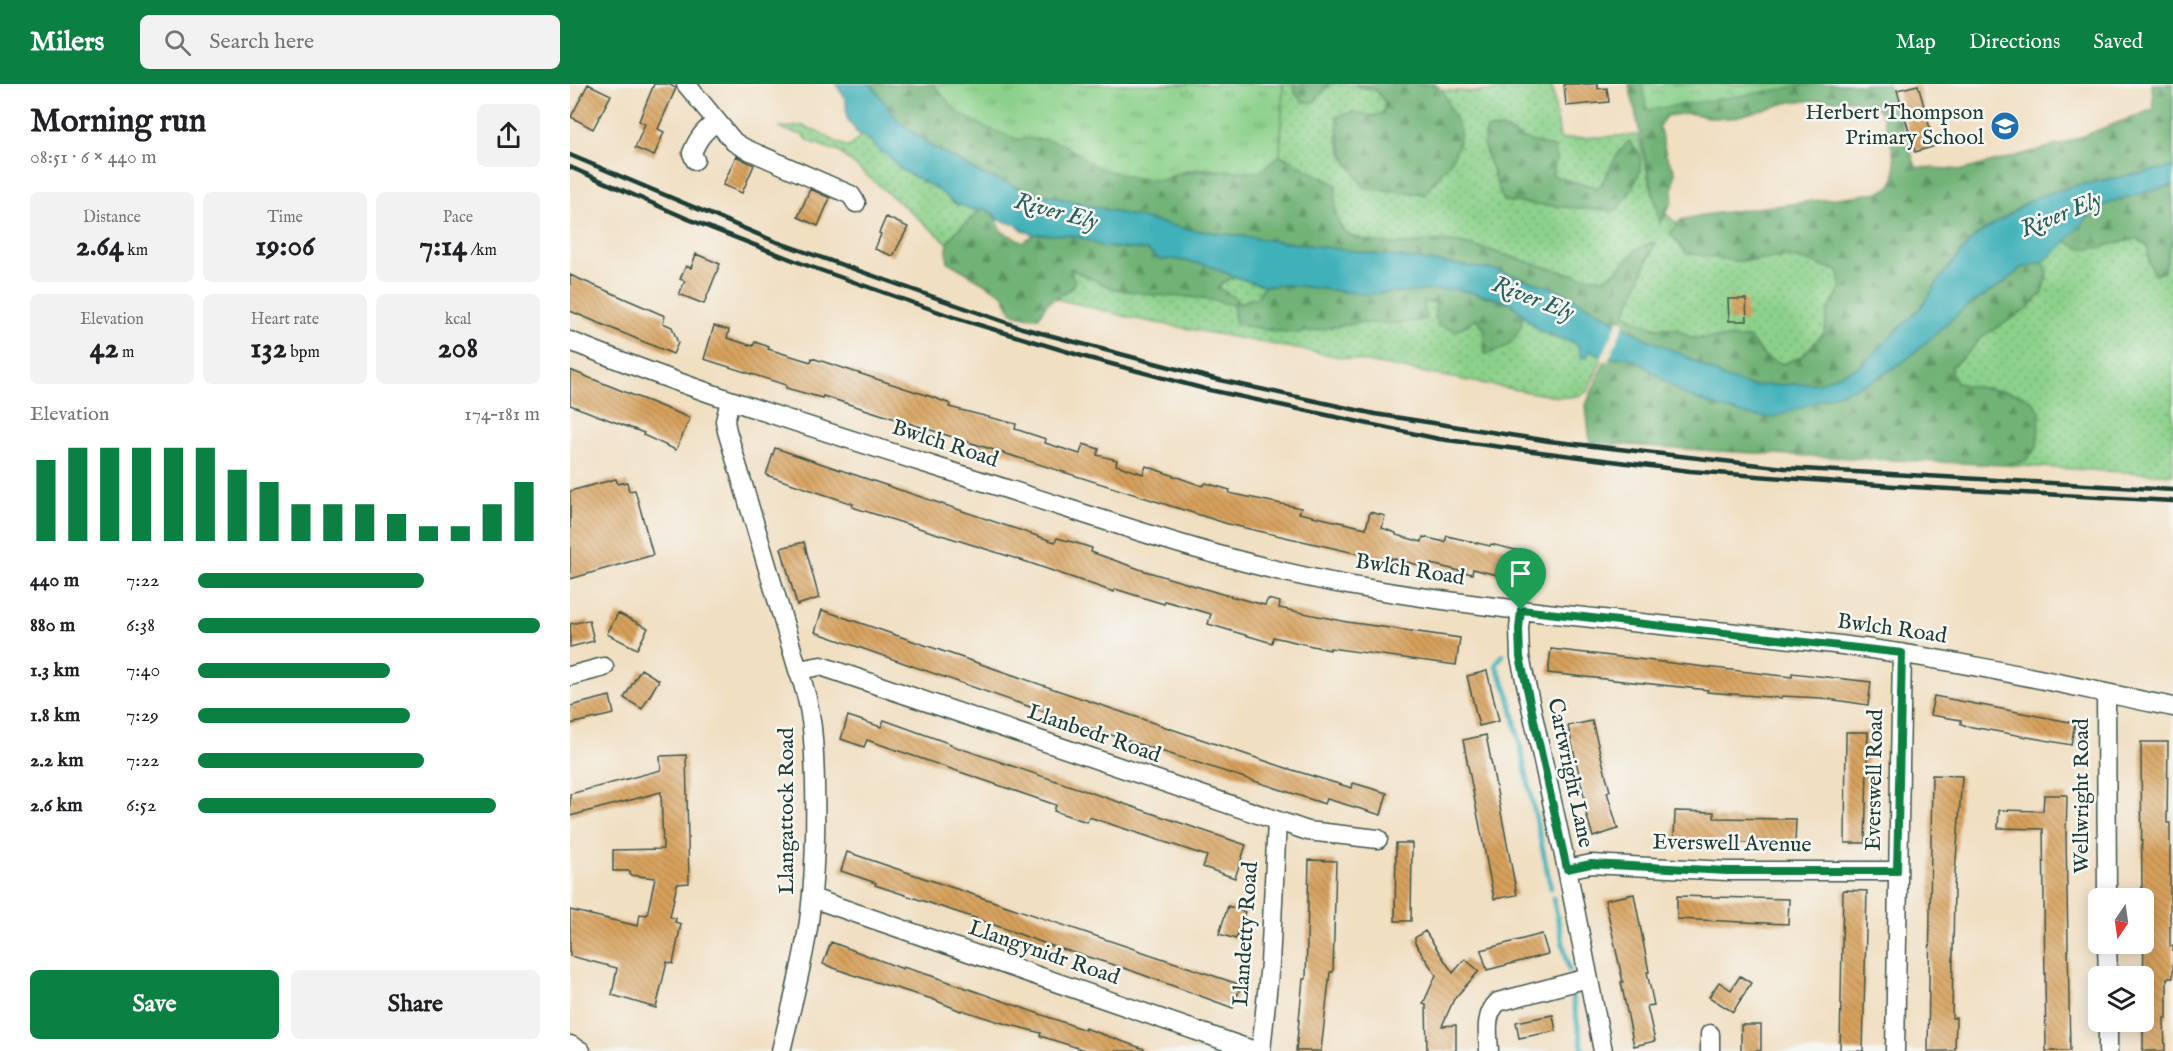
<!DOCTYPE html>
<html lang="en">
<head>
<meta charset="utf-8">
<style>
	body { margin:0; font-family:"IM FELL English",serif; background:#f2f2f2; color:#202124; height:100vh; display:flex; flex-direction:column; font-size:22px; white-space:nowrap }
	* { box-sizing:border-box; margin:0 }
	p { font-size:20px; color:#757577 }
	.icon { flex:none; width:33px; height:33px; fill:none; stroke:currentColor; stroke-width:2; stroke-linecap:round; stroke-linejoin:round }
	.map { position:relative; flex:1; overflow:hidden }
	.details { display:flex; flex-direction:column; background:#fff; width:570px }
	.details>* { flex:none }
	.needle { width:39px; rotate:193deg }
	.buttons { position:absolute; left:1518px; top:804px; display:grid; gap:12px }
	.buttons a { display:grid; place-items:center; width:66px; height:66px; border-radius:9px; background:#fff; box-shadow:0 3px 15px #0003; font-size:30px }
	.pin { position:absolute; display:grid; place-items:center; width:51px; height:51px; color:#fff; margin:-62px -26px; border-radius:50% 50% 50% 0; rotate:-45deg; box-shadow:0 0 6px #0007 }
	.pin .icon { rotate:45deg }
	.round { display:grid; place-items:center; flex:none; width:63px; height:63px; border-radius:9px; background:#f2f2f2 }
	.overview { display:flex; align-items:center; justify-content:space-between; height:102px; padding:0 30px }
	h1 { font-size:33px; font-weight:800; line-height:45px }
	.metrics { display:grid; grid-template-columns:repeat(3,1fr); gap:9px; height:102px; padding:6px 30px }
	.metrics div { display:grid; align-content:center; border-radius:9px; background:#f2f2f2; text-align:center }
	.metrics b { font-size:30px; font-weight:800 }
	.metrics small { font-size:16px; font-weight:400 }
	.metrics p { font-size:16px }
	.chart { height:168px; padding:12px 30px }
	.chart p { display:flex; justify-content:space-between }
	.chart svg { width:100%; height:108px; margin-top:6px; stroke:#0b8043; stroke-width:6 }
	.cta { display:flex; gap:12px; margin-top:auto; padding:12px 30px }
	.cta a { flex:1; height:69px; border-radius:9px; background:#0b8043; color:#fff; font-size:24px; font-weight:800; line-height:69px; text-align:center }
	.cta a+a { background:#f2f2f2; color:#202124 }
	ul { padding:0 30px; list-style:none; font-size:20px }
	li { display:grid; grid-template-columns:96px 72px 1fr; align-items:center; height:45px }
	li i { height:15px; border-radius:8px; background:#0b8043 }
	header { display:flex; align-items:center; gap:36px; box-sizing:border-box; height:84px; padding:0 30px; background:#0b8043; color:#fff }
	header strong { font-size:28px }
	nav { display:flex; gap:33px; margin-inline-start:auto; font-size:21px }
	.search { width:420px; height:54px; background:#f2f2f2; display:flex; align-items:center; gap:15px; box-sizing:border-box; padding:0 21px; border-radius:9px; color:#757577; font-size:22px }
	main { display:flex; flex:1; min-height:0 }
	.map>svg:first-child { display:block }
	.grass { fill:url(#grass-dots); stroke:#568760; stroke-width:1.5; fill-rule:evenodd }
	.forest { fill:url(#forest-firs); stroke:#487856; stroke-width:1.5 }
	.park { fill:url(#park-tufts); stroke:#568760; stroke-width:1.5 }
	.water { fill:#41b1b9; stroke:#307776; stroke-width:1.5 }
	.pier { fill:#f1dfc2 }
	.lines { fill:none; stroke-linecap:round; stroke-linejoin:round }
	.stream { stroke:#41b1b9; stroke-width:5 }
	.building { fill:url(#building-back-hatch) }
	.minor-casing { stroke:#3e5549; stroke-width:21 }
	.minor { stroke:#fff; stroke-width:18 }
	.rail { stroke:#1f3d34; stroke-width:4.5 }
	.route-casing { stroke:#fff; stroke-width:12 }
	.route { stroke:#0b8043; stroke-width:8 }
	.labels { text-anchor:middle; dominant-baseline:central; stroke-width:5; stroke-linejoin:round; paint-order:stroke }
	.poi-label { font-size:22px; fill:#1f3d34; stroke:#f6f6f2; text-anchor:end }
	.street-label { font-size:22px; fill:#1f3d34; stroke:#f6f6f2 }
	.water-label { font-size:24px; font-style:italic; fill:#29605c; stroke:#f6f6f2 }
</style>
</head>
<body>
<header>
<strong>Milers</strong>
<div class="search"><svg class="icon" aria-label="search" viewBox="0 0 24 24"><circle cx="10" cy="10" r="6"/><path d="M15 15l6 6"/></svg>Search here</div>
<nav><a>Map</a><a>Directions</a><a>Saved</a></nav>
</header>
<main>
<section class="details">
<div class="overview"><div><h1>Morning run</h1><p>08:51 · 6 × 440 m</p></div><a class="round"><svg class="icon" aria-label="share" viewBox="0 0 24 24"><path d="M12 15V3M7 8l5-5 5 5M5 13v7h14v-7"/></svg></a></div>
<div class="metrics">
<div><p>Distance</p><b>2.64<small> km</small></b></div>
<div><p>Time</p><b>19:06</b></div>
<div><p>Pace</p><b>7:14<small> /km</small></b></div>
</div>
<div class="metrics">
<div><p>Elevation</p><b>42<small> m</small></b></div>
<div><p>Heart rate</p><b>132<small> bpm</small></b></div>
<div><p>kcal</p><b>208</b></div>
</div>
<div class="chart"><p><span>Elevation</span>174–181 m</p>
<svg viewBox="0 0 160 44" preserveAspectRatio="none"><path d="M5 44V11M15 44V6M25 44V6M35 44V6M45 44V6M55 44V6M65 44V15M75 44V20M85 44V29M95 44V29M105 44V29M115 44V33M125 44V38M135 44V38M145 44V29M155 44V20"/></svg>
</div>
<ul>
<li><b>440 m</b>7:22<i style="width:66%"></i></li>
<li><b>880 m</b>6:38<i style="width:100%"></i></li>
<li><b>1.3 km</b>7:40<i style="width:56%"></i></li>
<li><b>1.8 km</b>7:29<i style="width:62%"></i></li>
<li><b>2.2 km</b>7:22<i style="width:66%"></i></li>
<li><b>2.6 km</b>6:52<i style="width:87%"></i></li>
</ul>
<div class="cta"><a>Save</a><a>Share</a></div>
</section>
<div class="map">
<svg width="1603" height="967" viewBox="0 0 1603 967">
	<defs>
		<pattern id="grass-dots" width="8" height="8" patternUnits="userSpaceOnUse" patternTransform="scale(1.5)"><rect width="8" height="8" fill="#8cd18b"/><path d="M2 2h.1M6 6h.1" fill="none" stroke="#72ab72" stroke-width="1.8" stroke-linecap="round"/></pattern>
		<pattern id="forest-firs" width="22" height="20" patternUnits="userSpaceOnUse" patternTransform="scale(1.5)"><rect width="22" height="20" fill="#71b377"/><path d="M5 1l3.5 6h-7zM16 11l3.5 6h-7z" fill="#5c9362"/></pattern>
		<pattern id="park-tufts" width="24" height="20" patternUnits="userSpaceOnUse" patternTransform="scale(1.5)"><rect width="24" height="20" fill="#8cd18b"/><path d="M3 7l-1-3M5 7V3M7 7l1-3M15 17l-1-3M17 17v-4M19 17l1-3" fill="none" stroke="#72ab72"/></pattern>
		<pattern id="building-back-hatch" width="6" height="6" patternUnits="userSpaceOnUse" patternTransform="scale(1.5)"><rect width="6" height="6" fill="#d8a15c"/><path d="M-1 5l2 2M0 0l6 6M5-1l2 2" fill="none" stroke="#af844d"/></pattern>
	</defs>
	<rect width="100%" height="100%" fill="#f6f6f2"/>
	<filter id="ink" filterUnits="userSpaceOnUse"><feTurbulence type="fractalNoise" baseFrequency=".0167" numOctaves="2"/><feDisplacementMap in="SourceGraphic" scale="12" xChannelSelector="R" yChannelSelector="G"/><feConvolveMatrix kernelMatrix="1 2 1 2 8 2 1 2 1" color-interpolation-filters="sRGB"/></filter>
	<filter id="wash" filterUnits="userSpaceOnUse"><feTurbulence type="fractalNoise" baseFrequency=".008" numOctaves="4" result="noise"/><feDisplacementMap in="SourceGraphic" scale="24" xChannelSelector="R" yChannelSelector="G"/><feGaussianBlur stdDeviation="1.35" result="paint"/><feColorMatrix in="noise" values="0 0 0 0 0 0 0 0 0 0 0 0 0 0 0 0 0 1.4 0 .05"/><feComposite in="paint" operator="in"/></filter>
	<g filter="url(#wash)">
		<rect width="100%" height="100%" fill="#f1dfc2"/>
		<!-- grass -->
		<path class="grass" d="M713,0H724L725,9L744,18L759,0H785L787,2L806,6L816,20L812,30L801,32L783,28L767,52L773,72L795,104L855,110L880,78L882,29L872,6L903,8L982,2L990,55L1068,51L1090,138L1096,130L1107,140L1166,177L1218,173L1242,178L1269,187L1272,202L1257,229L1255,248L1231,273L1213,280L1196,274L1179,254H1121L1106,245L1087,244L1071,239L1055,230L1085,159C1061,160 1055,188 1034,194C1012,200 936,169 910,164C897,162 882,158 869,157C859,156 848,160 837,160C825,161 788,157 779,151C762,141 765,118 766,101L710,71ZM932,44L951,54L984,64L986,76L982,91C996,98 1012,98 1027,104C1038,94 1041,80 1050,67L1046,126L933,117L922,85Z
			M232,42C249,45 262,59 280,63L291,51L300,56L309,67L319,72L330,85L367,105L384,119L404,126L411,125C399,140 389,139 379,160L269,68L239,57L233,51L208,44Z
			M1568,155L1578,163L1579,179L1597,180L1599,160L1603,156V391L1435,381L1455,377L1467,363L1470,327L1424,306L1400,303L1387,299L1381,290L1382,282L1399,268L1411,253L1428,242L1478,187L1473,178L1496,157C1519,174 1542,157 1568,155Z
			M496,179L651,199L665,193L694,202L690,210L830,207L826,219L846,208H854L897,241L906,234L915,246L913,260L915,270C935,267 950,250 953,231L970,247L982,253L1003,258L1033,272L1018,307C1005,318 980,311 964,309L566,235L484,214L491,207Z"/>
		<!-- forest -->
		<path class="forest" d="M301,0H363L386,27L447,55H474L493,60L509,70L592,96C626,81 653,88 689,88L710,71L766,101C765,118 762,141 779,151C789,157 826,161 838,160C848,160 859,156 869,157C912,160 952,178 994,188C1005,191 1017,194 1030,194C1052,194 1060,160 1085,159L1055,230L1071,239L1087,244L1106,245L1122,254H1179L1196,274L1213,280L1231,273L1255,248L1257,229L1272,202L1268,187L1242,178L1218,173L1166,177L1116,169L1100,149L1111,136L1133,131L1291,111C1300,109 1316,109 1322,100C1331,87 1318,45 1312,31C1310,27 1306,23 1303,20L1280,16H1251L1220,18L1162,34H1144L1118,29L1096,32L1089,42L1096,71L1105,87L1102,117L1090,139L1059,0H1318L1346,83L1393,86L1492,60L1584,25L1582,0H1603V83L1504,102L1466,113L1404,153L1369,196L1351,223L1291,282L1248,299L1180,302L1153,293L1111,270L1077,255L1026,226L956,195L926,186L616,145L452,105L410,89L364,64L328,37Z
			M724,0H759L744,18H733L725,9Z
			M785,0H865L872,6L890,46L888,63L880,78L855,110L795,104C776,79 768,64 767,32L783,28L801,32L812,30L816,20L806,6L787,2Z
			M932,44L951,54L985,64L986,76L982,91C997,98 1012,98 1027,104C1036,96 1037,89 1043,78C1047,70 1053,64 1059,57C1062,61 1067,65 1069,69C1076,88 1058,112 1047,126L1014,125L933,117L913,60L917,45Z
			M1603,101V156C1596,164 1599,178 1593,188L1584,190L1579,179L1578,163L1568,155C1542,157 1519,174 1496,157L1524,127L1543,117Z
			M411,125C424,125 427,136 431,147L453,158L465,150L496,151L512,154L533,163L577,166L590,176L603,175L637,181L665,193L651,199L649,204C657,210 664,211 669,219L687,213L694,202L720,201L794,210L887,205L941,219L953,231C950,254 938,266 915,270L913,260L915,246L907,234L886,247L869,242L865,233V218H853L857,235L834,239H787L730,249L703,247L666,240L663,221L632,214L585,211L544,205L500,185L505,199L499,206L477,219L469,233L450,232L441,227L433,210L378,178C371,148 397,143 411,125Z
			M1473,178L1478,187L1473,209L1456,226L1411,253L1399,268L1382,282L1381,290L1387,299C1405,305 1447,305 1461,316C1464,319 1467,323 1470,327L1467,363L1455,377L1435,381C1297,375 1159,369 1020,358L1016,321L1036,274L1056,273L1069,278L1112,309L1144,322L1202,333L1302,297L1336,276L1392,226L1438,196L1451,184Z"/>
		<!-- park -->
		<path class="park" d="M363,0H713L710,71L689,88L628,85L608,89L592,96L565,94L529,84L493,60L474,55H447L416,44L386,27Z
			M1072,0H1245L1077,26Z"/>
		<!-- water -->
		<path class="water" d="M266,0H301L328,37L364,64L410,89L452,105L616,145L926,186L989,206L1077,255L1111,270L1153,293L1181,302L1248,299L1291,282L1351,223L1369,196L1404,153L1466,113L1504,102L1603,83V101L1543,117L1524,127L1491,163L1473,178L1451,184L1438,196L1392,226L1336,276L1302,297L1202,334L1178,331L1144,322L1112,309L1069,278L1056,273L1036,274L1020,266L1017,273L1011,274L1007,260L970,247L941,219L917,212L887,205L794,210L720,201L694,202L665,193L637,181L603,175L590,176L577,166L533,163L512,154L496,151L463,150L453,146L447,141L427,135L423,129L415,125L404,126L384,119L367,105L330,85L319,72L309,67L300,56L287,49L277,34L276,16Z"/>
		<!-- pier -->
		<path class="pier" d="M1049,235L1055,238L1038,277H1035L1031,275Z"/>
		<g class="lines">
			<!-- stream -->
			<path class="stream" d="M933,571L927,578L926,582L938,608L944,633L981,804
				M983,814L999,886
				M1002,911L1013,967"/>
		</g>
		<g id="blocks">
			<!-- building -->
			<path class="building" d="M18,0L41,11L23,45L1,33Z
				M84,0H98L106,4L88,45L94,48L84,72L65,64L75,40L69,37Z
				M994,0H1028V5L1037,4L1039,18L996,22Z
				M1348,1L1365,62L1345,68L1327,6Z
				M166,72L184,81L172,109L153,101Z
				M240,105L260,114L248,142L228,133Z
				M316,133L338,143L323,172L305,165L311,150L309,149Z
				M126,170L150,180L134,220L109,210L115,197L110,195L116,182L121,184Z
				M0,191L95,232L93,239L102,243L108,259L103,270L0,227Z
				M1158,215H1176L1177,237H1159Z
				M144,242L159,246L157,254L183,262L185,258L199,263L198,265L241,278L242,274L365,314L380,320L379,323L446,340L445,345L476,355L475,359L510,370L513,360L529,365L527,371L547,376L546,381L573,390L576,382L632,402L636,399L660,406L659,409L731,424L729,429L796,444L800,428L815,432L812,444L826,449V451L852,458L853,453L875,458L877,452L920,462L921,460L950,467L943,495L903,485L902,490L861,480L860,484L821,474L820,477L658,440L253,312L252,314L216,304V301L134,275Z
				M0,286L120,334L106,366L73,351L74,349L0,321Z
				M205,364L485,458L487,454L506,459L522,464L521,468L572,486L652,510L695,521L698,515L710,518L709,524L777,538L890,554L886,581L760,564V566L703,553L702,559L638,540L641,530L595,517L594,520L545,505L544,508L454,477L282,423L283,420L196,391Z
				M46,395L48,400L57,398L59,407L65,406L83,471L0,495V407Z
				M234,458L249,514L227,521L211,464Z
				M252,526L716,684L782,704L783,699L817,709L811,731L757,715L755,720L715,707L532,648L245,548Z
				M48,529L78,544L67,565L37,550Z
				M19,536L24,557L0,563V540Z
				M981,565L1222,593V589L1301,598L1298,621L1251,614L1212,612L1211,614L1137,608L1138,606L978,589Z
				M71,585L89,596L72,625L54,614Z
				M917,587L929,637L909,642L897,592Z
				M40,612L44,630L0,640V622Z
				M1364,612L1505,639L1501,661L1397,642L1391,640V636L1360,631Z
				M278,632L311,643L314,636L381,660L380,661L676,761L665,794L633,783L637,772L519,733L517,738L484,727L486,721L297,656L294,663L271,655Z
				M1022,637L1040,707L1037,708L1048,745L1023,753L1015,726L1017,725L998,642Z
				M1276,648H1298L1295,759H1275Z
				M916,651L947,811L924,815L893,656Z
				M1571,658H1598L1597,739H1600V862H1603V894H1597V934H1594L1595,967H1573L1574,810H1572Z
				M116,671L119,799L107,800L100,833L106,834L105,838L111,840L103,880L97,878L86,924L42,911L47,884L0,872V826L68,842L70,830L77,831L85,794L60,791V787H43V766L93,765L91,708L0,732V710L91,686L90,672Z
				M1362,691L1392,692L1384,804L1382,934H1386L1385,967H1358Z
				M1474,711H1497L1496,754L1500,967H1476L1473,745L1428,744L1429,726L1473,727Z
				M1105,727L1144,728V734L1226,735L1225,759H1154V757L1104,755Z
				M826,759H842L841,837H825Z
				M277,768L671,901L663,924L557,885L479,861L408,835L305,801L306,799L271,787Z
				M739,776L766,777L763,888H760L751,967H726L733,895H736Z
				M1273,806L1297,807L1293,967H1270Z
				M1064,810L1079,888H1077L1084,921L1077,922L1085,957L1064,962L1051,898H1053L1035,816Z
				M1107,812L1219,815L1218,840L1107,835Z
				M658,822L675,828L666,855L649,850Z
				M855,847L883,889L895,875L909,887L884,915L872,942L886,941V967H857L856,921L853,920L866,891L845,859V854Z
				M972,850L978,870L917,886L911,866Z
				M261,858L333,885V883L362,892L515,946V944L574,965V967H518L470,952L471,949L429,938L392,926L391,927L362,915L283,891L253,880Z
				M1170,892L1181,899L1163,928L1139,913L1149,898L1161,906Z
				M983,931L986,947L949,954L946,938Z
				M1171,941H1191V967H1171Z"/>
		</g>
	</g>
	<g filter="url(#ink)">
		<use href="#blocks" fill-opacity="0" stroke="#3e5549" stroke-width="1.5"/>
		<g class="lines">
			<!-- minor casing -->
			<g class="minor-casing">
				<path id="minor" d="M116,0L164,58L174,64L281,111L286,119
					M125,76L122,69C128,54 134,47 146,38
					M0,257C139,313 282,356 424,401C542,438 661,481 783,502C952,532 1124,541 1294,564C1398,578 1500,602 1603,623
					M160,317L155,337L157,347L228,586C243,623 244,660 245,699C246,744 245,792 239,837C233,881 221,924 211,967
					M951,526L949,545L950,573L997,785L1033,967
					M228,586L251,582L738,747L808,755
					M0,592L34,583
					M1536,609L1537,814
					M997,785L1021,780L1157,787H1327
					M242,814L679,965L691,966
					M1537,860L1538,892
					M1538,938V967
					M0,961L11,967
					M691,967L700,879L707,737
					M919,967C918,950 914,931 928,918L1018,894
					M1140,967V950
					M1325,967L1332,569"/>
			</g>
			<!-- minor -->
			<use href="#minor" class="minor"/>
			<!-- rail -->
			<path class="rail" d="M0,71L204,157L452,244L645,295L805,330L979,357L1215,384L1603,406
				M0,83L118,135L233,180L386,234L515,273L635,305L869,355L1120,387L1324,402L1603,417"/>
		</g>
	</g>
	<g class="lines" filter="url(#ink)">
		<!-- route casing -->
		<g class="route-casing">
			<path id="route" d="M951,526L1332,569L1327,787H1157L1021,780L997,785L950,573L949,545Z"/>
		</g>
		<!-- route -->
		<use href="#route" class="route"/>
	</g>
	<!-- icons -->
	<defs>
		<g id="school-disc" transform="scale(1.5)"><circle r="9.5" fill="#1f6fb2" stroke="#f6f6f2"/><path d="M0-5L7-2L0 1L-7-2ZM-4 1L0 2.5L4 1V4Q0 6-4 4Z" fill="#fff"/></g>
	</defs>
	<g fill-rule="evenodd">
		<use href="#school-disc" x="1435" y="42"/>
	</g>
	<g class="labels">
		<!-- poi labels -->
		<g class="poi-label">
			<text x="1414" y="29">Herbert Thompson<tspan x="1414" dy="25">Primary School</tspan></text>
		</g>
		<!-- street labels -->
		<g class="street-label">
			<text transform="translate(375 360) rotate(18)">Bwlch Road</text>
			<text transform="translate(840 486) rotate(9)">Bwlch Road</text>
			<text transform="translate(1322 545) rotate(8)">Bwlch Road</text>
			<text transform="translate(524 650) rotate(19)">Llanbedr Road</text>
			<text transform="translate(1000 689) rotate(78)">Cartwright Lane</text>
			<text transform="translate(1305 696) rotate(-89)">Everswell Road</text>
			<text transform="translate(1512 712) rotate(-90)">Wellwright Road</text>
			<text transform="translate(217 727) rotate(-90)">Llangattock Road</text>
			<text transform="translate(1162 760) rotate(1)">Everswell Avenue</text>
			<text transform="translate(676 850) rotate(-86)">Llandetty Road</text>
			<text transform="translate(474 869) rotate(19)">Llangynidr Road</text>
		</g>
		<!-- water labels -->
		<g class="water-label">
			<text transform="translate(486 128) rotate(15)">River Ely</text>
			<text transform="translate(1491 131) rotate(-22)">River Ely</text>
			<text transform="translate(963 215) rotate(21)">River Ely</text>
		</g>
	</g>
</svg>
<div class="buttons">
<a><svg class="needle" viewBox="-14 -14 28 28"><path d="M0-13l5 13h-10z" fill="#e53935"/><path d="M0 13l5-13h-10z" fill="#757577"/></svg></a>
<a><svg class="icon" aria-label="layers" viewBox="0 0 24 24"><path d="M12 4l9 5-9 5-9-5zM3 14l9 5 9-5"/></svg></a>
</div>
<div class="pin" style="left:951px;top:526px;background:#1e9e55"><svg class="icon" aria-label="arrive" viewBox="0 0 24 24"><path d="M6 21V4h12l-3 4 3 4H6"/></svg></div>
</div>
</main>
</body>
</html>
